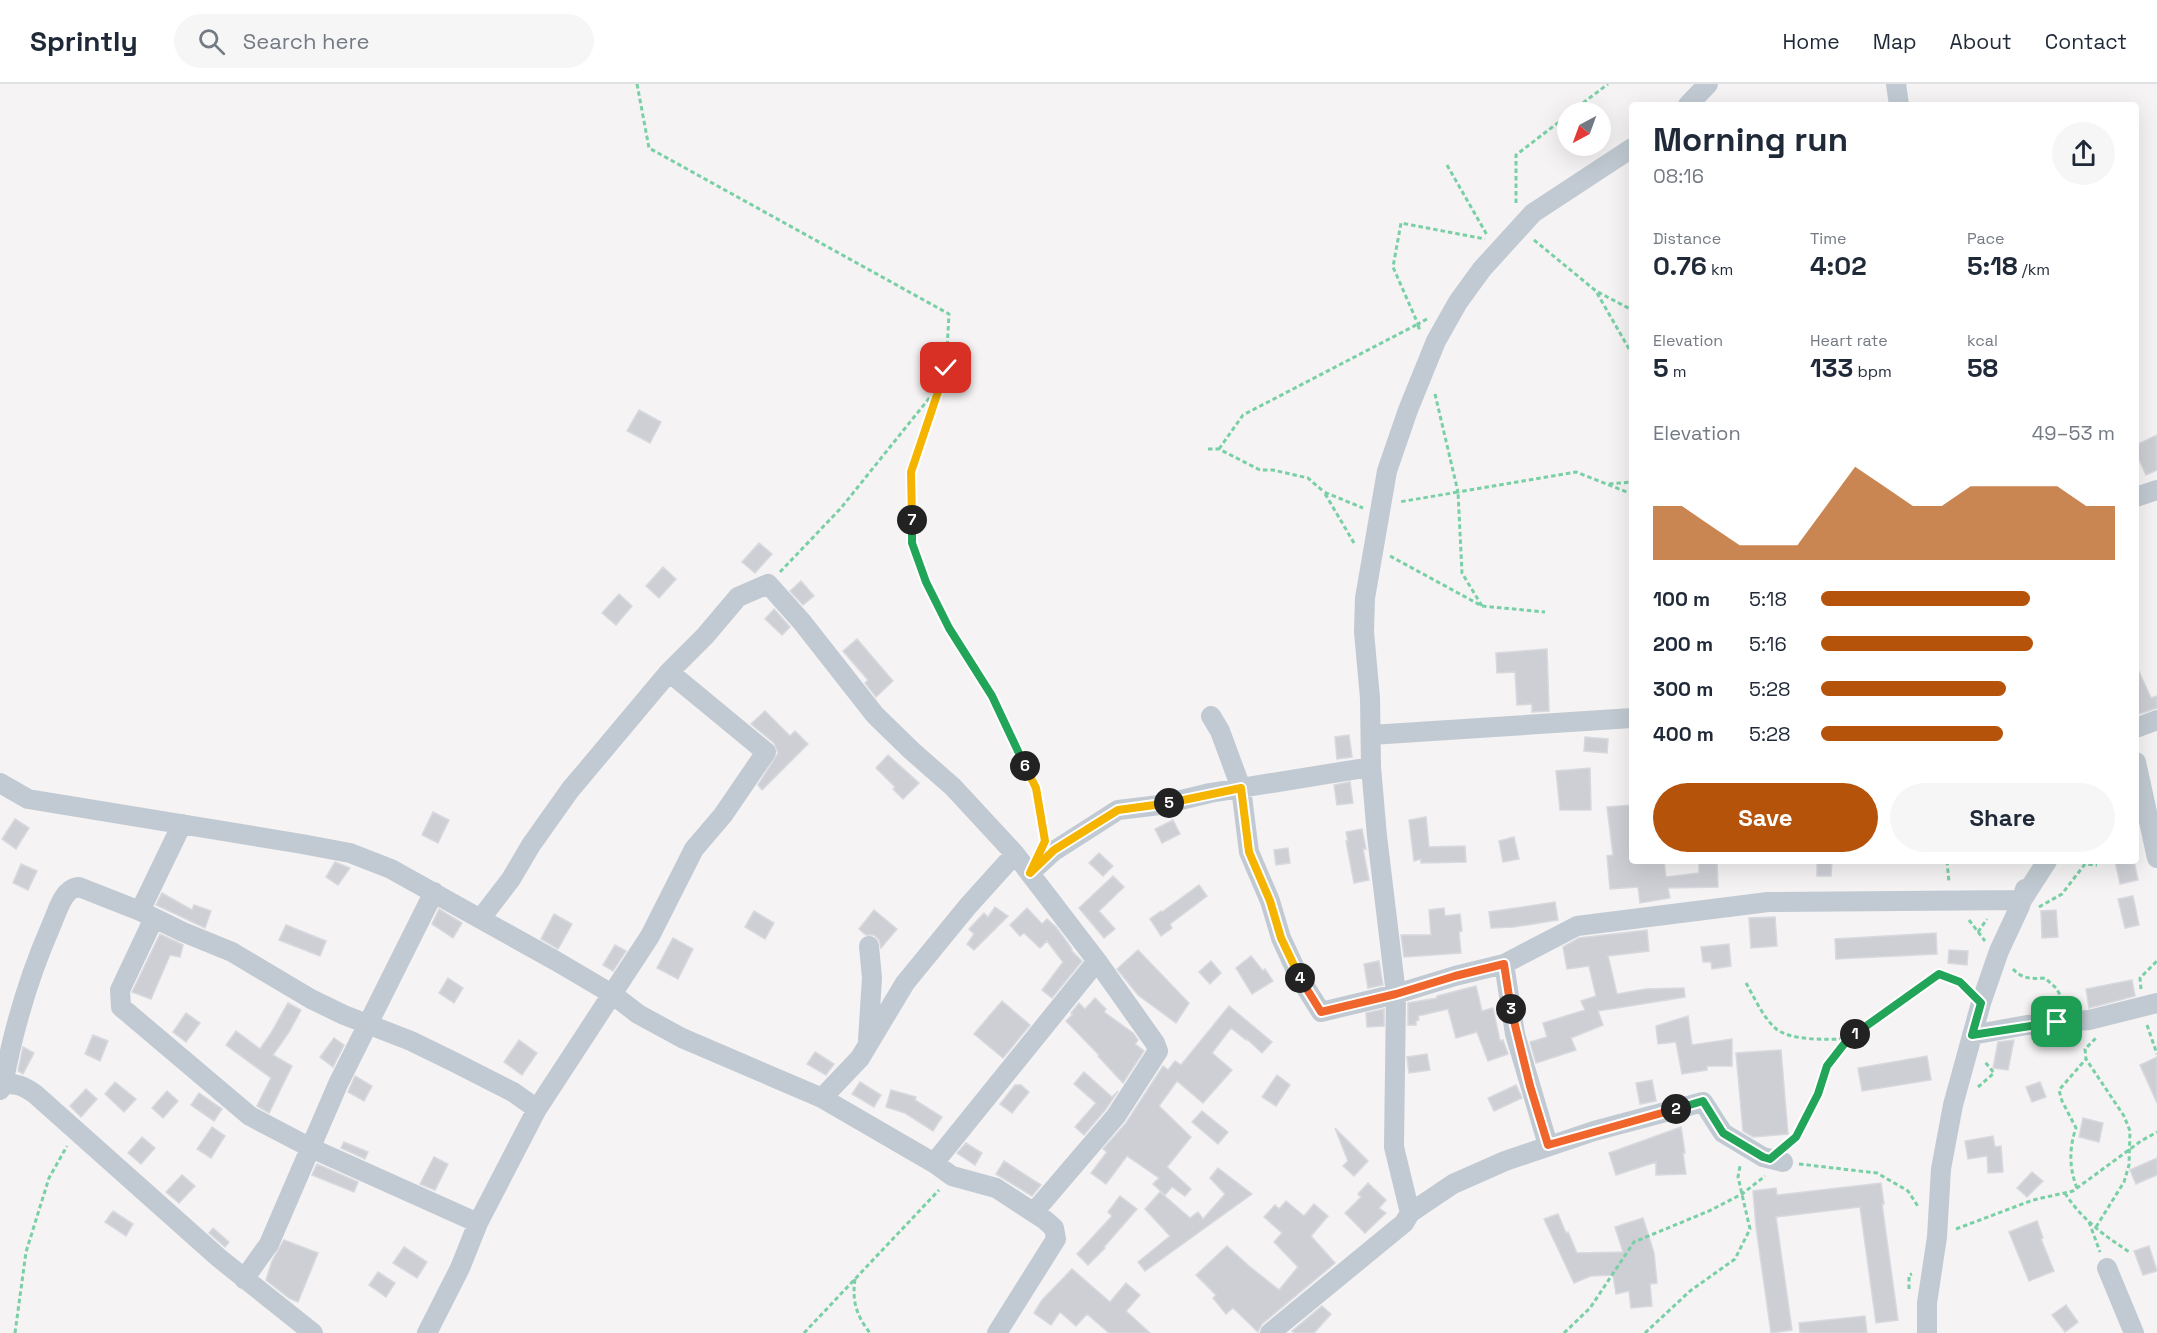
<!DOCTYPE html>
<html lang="en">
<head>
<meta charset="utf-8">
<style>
	body { margin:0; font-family:"Space Grotesk",sans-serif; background:#f6f6f7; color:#1f2937; height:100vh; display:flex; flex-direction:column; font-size:22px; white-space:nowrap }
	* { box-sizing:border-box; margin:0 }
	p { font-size:20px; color:#747a83 }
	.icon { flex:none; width:33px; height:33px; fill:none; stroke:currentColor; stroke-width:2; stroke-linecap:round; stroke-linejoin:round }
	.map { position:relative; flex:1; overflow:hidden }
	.drawer { position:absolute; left:1629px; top:18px; width:510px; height:762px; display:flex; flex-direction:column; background:#fff; border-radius:6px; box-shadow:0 6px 24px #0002 }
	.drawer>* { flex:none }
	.needle { width:39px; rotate:221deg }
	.controls { position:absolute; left:1557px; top:18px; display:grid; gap:12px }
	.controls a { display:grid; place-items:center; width:54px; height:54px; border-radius:50%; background:#fff; box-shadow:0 6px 24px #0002; font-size:30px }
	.pin { position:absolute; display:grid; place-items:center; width:51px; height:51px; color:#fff; margin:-26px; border-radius:12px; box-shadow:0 3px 9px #0006 }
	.km { position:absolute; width:30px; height:30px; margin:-15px; border-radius:50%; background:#222; color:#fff; font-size:16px; line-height:30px; text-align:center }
	.round { display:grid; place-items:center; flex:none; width:63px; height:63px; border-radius:32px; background:#f6f6f7 }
	.head { display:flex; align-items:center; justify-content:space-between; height:102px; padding:0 24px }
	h1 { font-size:33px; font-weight:700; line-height:45px }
	.stats { display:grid; grid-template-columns:repeat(3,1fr); gap:9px; height:102px; padding:6px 24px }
	.stats div { display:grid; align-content:center }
	.stats b { font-size:26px; font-weight:700 }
	.stats small { font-size:16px; font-weight:400 }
	.stats p { font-size:16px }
	.chart { height:168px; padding:12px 24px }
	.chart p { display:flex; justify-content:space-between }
	.chart svg { width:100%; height:108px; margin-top:6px; fill:#b45309; opacity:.7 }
	.action { display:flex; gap:12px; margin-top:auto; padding:12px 24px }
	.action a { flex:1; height:69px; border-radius:36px; background:#b45309; color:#fff; font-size:24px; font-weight:700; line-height:69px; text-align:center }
	.action a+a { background:#f6f6f7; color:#1f2937 }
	ul { padding:0 24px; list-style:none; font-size:20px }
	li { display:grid; grid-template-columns:96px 72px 1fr; align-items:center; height:45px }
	li i { height:15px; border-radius:8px; background:#b45309 }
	header { display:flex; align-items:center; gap:36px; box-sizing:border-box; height:84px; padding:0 30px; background:#fff; border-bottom:2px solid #e0e1e3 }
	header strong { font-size:28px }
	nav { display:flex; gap:33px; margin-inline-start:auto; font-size:21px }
	.search { width:420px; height:54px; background:#f6f6f7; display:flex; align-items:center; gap:15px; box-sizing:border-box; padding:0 21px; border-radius:33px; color:#747a83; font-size:22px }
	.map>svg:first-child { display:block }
	.building { fill:#cdcfd5; stroke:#d7d9de; stroke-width:1.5 }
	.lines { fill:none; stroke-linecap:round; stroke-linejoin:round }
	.path { stroke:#7ad0a6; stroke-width:3; stroke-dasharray:4.5 3; stroke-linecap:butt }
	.street { stroke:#c1cad2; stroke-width:20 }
	.split-1-casing { stroke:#fff; stroke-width:12 }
	.split-2-casing { stroke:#fff; stroke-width:12 }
	.split-3-casing { stroke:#fff; stroke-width:12 }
	.split-4-casing { stroke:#fff; stroke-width:12 }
	.split-5-casing { stroke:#fff; stroke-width:12 }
	.split-6-casing { stroke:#fff; stroke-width:12 }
	.split-7-casing { stroke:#fff; stroke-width:12 }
	.split-8-casing { stroke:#fff; stroke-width:12 }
	.split-1 { stroke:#22a559; stroke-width:8 }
	.split-2 { stroke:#22a559; stroke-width:8 }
	.split-3 { stroke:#f0652b; stroke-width:8 }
	.split-4 { stroke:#f0652b; stroke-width:8 }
	.split-5 { stroke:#f5b400; stroke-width:8 }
	.split-6 { stroke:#f5b400; stroke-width:8 }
	.split-7 { stroke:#22a559; stroke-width:8 }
	.split-8 { stroke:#f5b400; stroke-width:8 }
</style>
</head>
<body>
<header>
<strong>Sprintly</strong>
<div class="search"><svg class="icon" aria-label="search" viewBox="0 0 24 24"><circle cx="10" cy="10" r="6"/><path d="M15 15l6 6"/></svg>Search here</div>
<nav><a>Home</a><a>Map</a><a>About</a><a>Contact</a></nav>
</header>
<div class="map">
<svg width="2157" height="1249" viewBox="0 0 2157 1249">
	<rect width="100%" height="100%" fill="#f5f3f3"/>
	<!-- building -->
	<path class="building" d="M639,326L661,338L650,359L627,347Z
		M2157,351V386L2146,391L2136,369V361Z
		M759,459L772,470L755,489L742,478Z
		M663,483L676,495L659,514L646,502Z
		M801,497L814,512L803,521L790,507Z
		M619,510L632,522L616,541L602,529Z
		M774,525L790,543L782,551L765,535Z
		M857,555L893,597L876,613L865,599L868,596L843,567Z
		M1547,565L1549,627L1532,628V620L1517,621L1515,588L1497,589L1496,569Z
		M2136,581L2151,614L2157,612V624L2136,631Z
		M765,627L790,652L795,647L808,660L762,706L758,701L778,669L774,659L751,640Z
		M1349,651L1352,673L1337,675L1335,653Z
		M1585,653L1608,655L1607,669L1584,667Z
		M888,671L919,699L903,715L893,705L895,703L876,684Z
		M1590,684L1591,726H1560L1556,687Z
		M1350,698L1353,719L1337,721L1334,701Z
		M1632,721V777H1664L1666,793L1699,789V777H1717L1718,803L1668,804L1670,814L1640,819L1638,803L1610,805L1607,772L1613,771L1607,723Z
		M433,728L449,736L438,759L422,751Z
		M1426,733L1429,763L1465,762L1466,778L1421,779V775L1414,777L1409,736Z
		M15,735L29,744L16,765L2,755Z
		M1173,736L1180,750L1162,759L1155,745Z
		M1362,745L1366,765H1363L1369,796L1354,799L1346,757H1348L1346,748Z
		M1514,753L1519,775L1503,778L1499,757Z
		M1288,764L1290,779L1276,781L1274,766Z
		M1099,769L1113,782L1103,792L1089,779Z
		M1817,777H1832L1831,792H1817Z
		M2115,777H2134L2138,796L2120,800Z
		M335,778L350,784L338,801L326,793Z
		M21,780L37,787L28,806L13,799Z
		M1113,792L1124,803L1099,827L1115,845L1104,854L1079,824Z
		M1199,801L1207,812L1170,840L1172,844L1161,852L1150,835L1161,827L1162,828Z
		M162,809L192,826L194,821L211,827L205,844L156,821Z
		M2133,812L2139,841L2125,844L2118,815Z
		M1555,818L1558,836L1514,843L1491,844L1489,828Z
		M995,823L1008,832L974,866L967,860L974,850L969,845L984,829L988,833Z
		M1027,824L1042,840L1047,835L1056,843L1072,865L1071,866L1082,877L1052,914L1042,906L1063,878L1047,857L1040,864L1024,849L1020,852L1010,841Z
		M1444,824L1445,832L1460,830L1462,847L1459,848L1461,869L1404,873L1401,851H1431L1429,826Z
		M439,825L462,839L453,854L432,840Z
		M874,826L897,845L881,864L879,856L874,851H866L859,845Z
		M2056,826L2058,853L2042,854L2041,827Z
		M754,827L774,839L765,855L745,843Z
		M554,830L572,840L558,865L541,855Z
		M1775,833L1777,862L1751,864L1749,834Z
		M286,841L326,857L320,872L279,856Z
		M1647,846L1649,867L1608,872L1617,910L1646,905L1684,904L1685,913L1598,927L1603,941L1571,954L1576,966L1536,979L1530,958L1547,953L1543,939L1585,926L1581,917L1596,912L1589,882L1567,885L1563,863L1579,854Z
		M1936,849L1937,870L1836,875L1835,855Z
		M160,850L183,861L180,873L170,871L151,915L132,908Z
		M673,854L693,865L678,895L657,884Z
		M1729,860L1731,882L1712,885L1711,878H1703L1701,863Z
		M615,861L626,867L613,887L603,881Z
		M1138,866L1189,919L1176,939L1138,911L1117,885Z
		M1949,866L1968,867L1967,881L1948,879Z
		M1251,872L1263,887L1265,885L1273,897L1252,910L1236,884Z
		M1211,877L1221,889L1210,900L1199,888Z
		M1379,877L1383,901L1368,904L1364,880Z
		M448,894L463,904L454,919L439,909Z
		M2132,896L2135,912L2089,924L2086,905Z
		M1476,902L1482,927L1493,924L1500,957L1503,956L1508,970L1488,977L1477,948L1456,954L1448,925L1418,932L1419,936L1416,937V941H1408V919L1437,914V912Z
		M1095,914L1106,925L1104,928L1133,949L1138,956L1135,960L1144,967L1123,999L1098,972L1099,971L1066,937L1073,930L1071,929L1079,919L1085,925Z
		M1002,917L1030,941L1003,974L974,950Z
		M288,919L301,926L289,948L273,971L292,982L269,1029L257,1022L271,994L226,961L236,947L260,965L271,949Z
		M1229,922L1272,958L1262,969L1247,955L1246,956L1231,944L1212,969L1232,986L1203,1019L1177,997L1159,1022L1191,1053L1167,1083L1191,1105L1185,1112L1172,1103L1165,1111L1153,1100L1159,1094L1127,1072L1106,1100L1091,1089L1107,1068L1103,1065L1126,1039L1163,982L1168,986L1175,977L1181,981Z
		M1384,925V942L1367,943L1366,929Z
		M186,929L200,939L186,958L173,948Z
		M1688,932L1692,961L1732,955V982H1707V986L1682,990L1676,958L1658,960L1656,942Z
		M93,951L108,957L100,977L85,970Z
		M334,954L344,961L333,983L320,973Z
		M519,956L537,969L522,991L504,978Z
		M2014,956L2008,986L1993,984L1998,958Z
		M23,963L34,969L23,990L18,987Z
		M1781,966L1788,1050L1753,1053L1743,1047L1736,969Z
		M815,968L834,980L826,991L807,980Z
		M1427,970L1430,986L1409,989L1407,973Z
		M1927,972L1931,996L1862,1007L1858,984Z
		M2157,973V1019L2140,981Z
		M1084,988L1112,1013L1118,1007L1106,1025L1084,1051L1075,1043L1096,1019L1074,1000Z
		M1277,991L1290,1001L1276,1022L1262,1013Z
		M355,992L372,1002L364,1017L348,1008Z
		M1652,996L1656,1017L1640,1020L1636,999Z
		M115,998L136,1015L124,1028L105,1010Z
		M860,998L881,1011L874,1023L852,1010Z
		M2040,998L2046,1013L2032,1018L2026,1003Z
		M1015,1001H1021L1029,1008L1012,1029L1000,1020Z
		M1516,1001L1522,1014L1494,1027L1488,1014Z
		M86,1005L97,1015L81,1033L70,1022Z
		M891,1006L916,1013L915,1016L942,1033L933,1047L905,1029L886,1023Z
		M167,1007L178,1017L163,1034L152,1024Z
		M199,1009L222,1025L214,1037L191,1021Z
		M1202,1027L1228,1048L1218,1060L1192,1038Z
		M2083,1034L2103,1039L2099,1058L2079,1053Z
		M212,1043L225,1052L211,1074L197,1065Z
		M1681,1043L1685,1069H1683L1686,1090L1656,1091V1078L1616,1091L1609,1069Z
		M1335,1044L1368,1077L1354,1092L1343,1082L1348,1077Z
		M1993,1052L1995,1063L2001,1062L2003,1088L1988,1089L1987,1072L1968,1075L1965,1057Z
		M142,1053L155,1064L141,1080L128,1069Z
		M344,1058L368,1068L365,1075L341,1064Z
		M966,1059L982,1069L975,1081L957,1069Z
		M434,1073L448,1080L435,1106L420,1100Z
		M2157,1074V1091L2136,1100L2130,1086Z
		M1004,1077L1041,1101L1032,1112L996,1090Z
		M317,1080L358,1098L354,1108L312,1091Z
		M1218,1084L1252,1110L1145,1187L1138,1178L1170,1152L1145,1125L1160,1108L1190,1134L1198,1128L1203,1135L1225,1110L1210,1094Z
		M2032,1088L2043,1097L2027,1113L2017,1104Z
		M182,1091L195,1102L179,1119L166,1108Z
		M1368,1099L1386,1116L1379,1124L1386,1129L1365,1149L1345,1129L1361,1113L1358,1110Z
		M1881,1099L1884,1120H1882L1898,1236L1876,1239L1860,1123L1776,1133L1792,1246L1771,1249L1756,1143L1753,1107L1776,1104L1777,1111Z
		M1120,1112L1137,1125L1104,1163L1105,1164L1088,1181L1077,1170L1112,1132L1108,1128Z
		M1286,1117L1304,1132L1314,1120L1328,1132L1311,1152L1335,1179L1262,1240L1258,1248L1233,1224L1226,1230L1213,1214L1216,1211L1196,1191L1227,1162L1249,1182L1279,1206L1298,1183L1274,1158L1282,1149L1264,1133L1275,1121L1279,1125Z
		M113,1127L133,1140L126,1152L105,1138Z
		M1558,1130L1566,1149L1568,1148L1577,1169L1623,1168L1615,1143L1643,1134L1654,1169L1657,1199L1650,1200L1652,1222L1631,1224L1629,1207L1616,1210L1613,1191L1591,1192L1574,1199L1544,1135Z
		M2037,1137L2043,1154L2041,1155L2054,1187L2029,1197L2009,1148Z
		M213,1144L229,1158L225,1163L209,1149Z
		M284,1156L318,1169L298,1218L289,1214L266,1196L272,1177Z
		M2149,1162L2157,1187L2143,1191L2134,1167Z
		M404,1163L427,1178L417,1194L393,1179Z
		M1072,1185L1110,1218L1126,1199L1140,1211L1126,1227L1150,1249H1109L1087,1230L1076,1242L1060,1228L1051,1241L1034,1229L1042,1216Z
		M378,1188L395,1199L386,1213L369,1201Z
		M2066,1221L2078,1238L2065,1248L2052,1231Z
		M1322,1222L1331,1230L1314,1249H1294L1292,1247Z
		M1865,1232L1867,1249H1800L1799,1239Z"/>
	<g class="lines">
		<!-- path -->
		<path class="path" d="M637,0L649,64L949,230L946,284L911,388L912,459L925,498L949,544L992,612L1036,704L1044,751
			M1571,28L1608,0
			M1447,81L1487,151
			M1516,119V71L1568,31
			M1534,156L1596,207L1632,226
			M1597,209L1632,270
			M1427,235L1418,240L1393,183L1401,139L1485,155
			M1435,310L1458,408L1576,388L1632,410
			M1208,365H1219L1260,386H1273L1308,394L1324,408
			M1219,365L1243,331L1418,240L1420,248
			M1609,400L1632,398
			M1354,459L1324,408L1363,424
			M1390,472L1482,522L1462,489L1458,408L1399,418
			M780,488L841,424L939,302
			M1482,522L1545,528
			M1947,777L1949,799
			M2039,823L2062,810L2085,780L2097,781
			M1969,836L1985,857
			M1978,848L1987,835
			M2013,885C2022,895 2031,895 2045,894L2056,904L2065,919
			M1746,899C1754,913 1762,931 1774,943C1789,958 1828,955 1848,955
			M2141,905L2140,894L2157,877
			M2147,941L2157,970
			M1978,1003L1994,989L1985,978
			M1788,1060L1796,1053L1818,1010L1827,982L1848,955L1939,890L1960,898L1967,905
			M1799,1080L1877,1089L1908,1107L1919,1124
			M2077,1104C2069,1084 2069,1064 2076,1044L2062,1017L2059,1006L2086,975
			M2065,1109C2081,1135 2106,1153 2131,1169
			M2089,1138L2100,1168
			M2096,1143L2124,1098L2129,1081L2130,1047L2124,1032L2086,975L2085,965L2096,954
			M1956,1145L2033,1116L2073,1107L2141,1057L2157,1048
			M855,1195C852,1217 856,1231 870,1249
			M1909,1205V1191L1912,1190
			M15,1249L26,1168L49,1094L67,1062
			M804,1249L939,1106
			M1564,1249L1590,1224L1634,1158L1709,1127L1742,1110L1765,1092
			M1645,1249L1690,1207L1735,1175L1750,1145L1738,1093L1740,1082"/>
		<!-- street -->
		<path class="street" d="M1896,0L1899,21
			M1688,21L1708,0
			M2136,413L2157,406
			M1211,632L1220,647L1241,704L1249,768L1270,817L1281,854L1299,893L1321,928L1396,910L1455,892L1504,880L1577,842L1768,818L2022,816L2047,777
			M2136,644L2157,636
			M1371,651L1632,634
			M2136,678L2157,774
			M0,699L28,715L302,760L350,769L391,785L556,877L612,910L638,930L682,954L822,1014L934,1079L952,1092L996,1104L1045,1136L1054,1144L1056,1155L997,1249
			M1030,789L1054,767L1118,726L1160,721L1210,709L1371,683
			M140,827L183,848L232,868L311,915L344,931L411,957L454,978L513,1008L537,1025
			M154,834L120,906L121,923L250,1032L311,1064L478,1139
			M481,834L511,795L531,761L570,706L669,588L705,552L738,513L768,500L802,538L875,631L912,667L953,703L1015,770L1097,877L1155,959L1158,967L1116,1032L1034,1128
			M1504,880L1515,950L1548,1061
			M1972,951L2027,941L2089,936L2157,919
			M868,956L872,894L869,862
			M3,1001C13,947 29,892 51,842C56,831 59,818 67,809C71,805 74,803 79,803L140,827L182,740
			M0,1006L3,1001C16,998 25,1003 35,1010L219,1174L313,1249
			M822,1014L860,974L905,899L968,822L1015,770
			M934,1079L1097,877
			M1410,1129L1453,1100L1505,1077L1594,1047L1703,1018L1723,1049L1763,1073L1783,1078
			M2107,1184L2134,1249
			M244,1195L269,1160L338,1000L434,808
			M427,1249L460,1184L478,1139L537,1025L650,852L694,765L723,731L766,668L669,588
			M1270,1249L1404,1139L1410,1129L1394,1063L1396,910L1377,752L1371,683L1370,614L1364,548L1365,514L1387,387L1408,326L1436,257L1458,218L1482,185L1533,129L1632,64
			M1927,1249V1219L1937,1153L1941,1085L1953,1021L1981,919L1999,867L2020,822L2025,805"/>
	</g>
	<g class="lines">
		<!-- split-1 casing -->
		<g class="split-1-casing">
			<path id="split-1" d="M1855,950L1939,890L1960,898L1981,919L1972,951L2057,938"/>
		</g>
		<!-- split-2 casing -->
		<g class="split-2-casing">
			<path id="split-2" d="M1676,1025L1703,1017L1723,1049L1763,1073L1770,1075L1796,1053L1818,1010L1827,982L1848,955L1855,950"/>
		</g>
		<!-- split-3 casing -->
		<g class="split-3-casing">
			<path id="split-3" d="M1511,925L1530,1002L1548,1061L1676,1025"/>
		</g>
		<!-- split-4 casing -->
		<g class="split-4-casing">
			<path id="split-4" d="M1300,894L1321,928L1396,910L1455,892L1504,880L1511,925"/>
		</g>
		<!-- split-5 casing -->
		<g class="split-5-casing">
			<path id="split-5" d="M1169,719L1241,704L1249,768L1270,817L1281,854L1300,894"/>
		</g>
		<!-- split-6 casing -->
		<g class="split-6-casing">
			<path id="split-6" d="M1025,682L1036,704L1045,757L1030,789L1054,766L1118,726L1169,719"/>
		</g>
		<!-- split-7 casing -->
		<g class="split-7-casing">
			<path id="split-7" d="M912,436V459L926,498L949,544L992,612L1025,682"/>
		</g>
		<!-- split-8 casing -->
		<g class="split-8-casing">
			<path id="split-8" d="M912,436L911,388L946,284"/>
		</g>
		<!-- split-1 -->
		<use href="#split-1" class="split-1"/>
		<!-- split-2 -->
		<use href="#split-2" class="split-2"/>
		<!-- split-3 -->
		<use href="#split-3" class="split-3"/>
		<!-- split-4 -->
		<use href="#split-4" class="split-4"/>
		<!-- split-5 -->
		<use href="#split-5" class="split-5"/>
		<!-- split-6 -->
		<use href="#split-6" class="split-6"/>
		<!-- split-7 -->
		<use href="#split-7" class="split-7"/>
		<!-- split-8 -->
		<use href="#split-8" class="split-8"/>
	</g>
</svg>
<div class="controls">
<a><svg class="needle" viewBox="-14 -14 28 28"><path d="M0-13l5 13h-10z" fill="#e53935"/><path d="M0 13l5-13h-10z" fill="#747a83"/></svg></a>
</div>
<div class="pin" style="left:2057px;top:938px;background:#1e9e55"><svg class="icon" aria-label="arrive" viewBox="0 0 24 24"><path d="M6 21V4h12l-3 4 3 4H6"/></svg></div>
<div class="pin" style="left:946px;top:284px;background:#d93025"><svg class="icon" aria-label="check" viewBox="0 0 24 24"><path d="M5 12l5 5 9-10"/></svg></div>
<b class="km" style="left:1855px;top:950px">1</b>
<b class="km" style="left:1676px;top:1025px">2</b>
<b class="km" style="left:1511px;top:925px">3</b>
<b class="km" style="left:1300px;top:894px">4</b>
<b class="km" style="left:1169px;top:719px">5</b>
<b class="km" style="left:1025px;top:682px">6</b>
<b class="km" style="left:912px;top:436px">7</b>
<section class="drawer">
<div class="head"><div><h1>Morning run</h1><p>08:16</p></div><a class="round"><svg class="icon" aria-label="share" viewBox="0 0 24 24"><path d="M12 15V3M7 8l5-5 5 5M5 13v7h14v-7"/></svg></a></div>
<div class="stats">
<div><p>Distance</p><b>0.76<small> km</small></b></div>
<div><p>Time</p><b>4:02</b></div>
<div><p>Pace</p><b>5:18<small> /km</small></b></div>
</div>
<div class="stats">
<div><p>Elevation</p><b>5<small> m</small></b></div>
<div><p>Heart rate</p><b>133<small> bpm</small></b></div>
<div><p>kcal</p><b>58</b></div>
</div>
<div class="chart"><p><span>Elevation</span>49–53 m</p>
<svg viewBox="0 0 160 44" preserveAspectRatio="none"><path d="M0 44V22L10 22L20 30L30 38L40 38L50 38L60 22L70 6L80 14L90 22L100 22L110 14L120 14L130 14L140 14L150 22L160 22V44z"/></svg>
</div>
<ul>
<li><b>100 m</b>5:18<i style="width:71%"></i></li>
<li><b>200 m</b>5:16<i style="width:72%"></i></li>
<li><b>300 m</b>5:28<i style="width:63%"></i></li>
<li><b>400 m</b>5:28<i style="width:62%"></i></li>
</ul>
<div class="action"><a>Save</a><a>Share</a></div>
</section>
</div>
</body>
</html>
